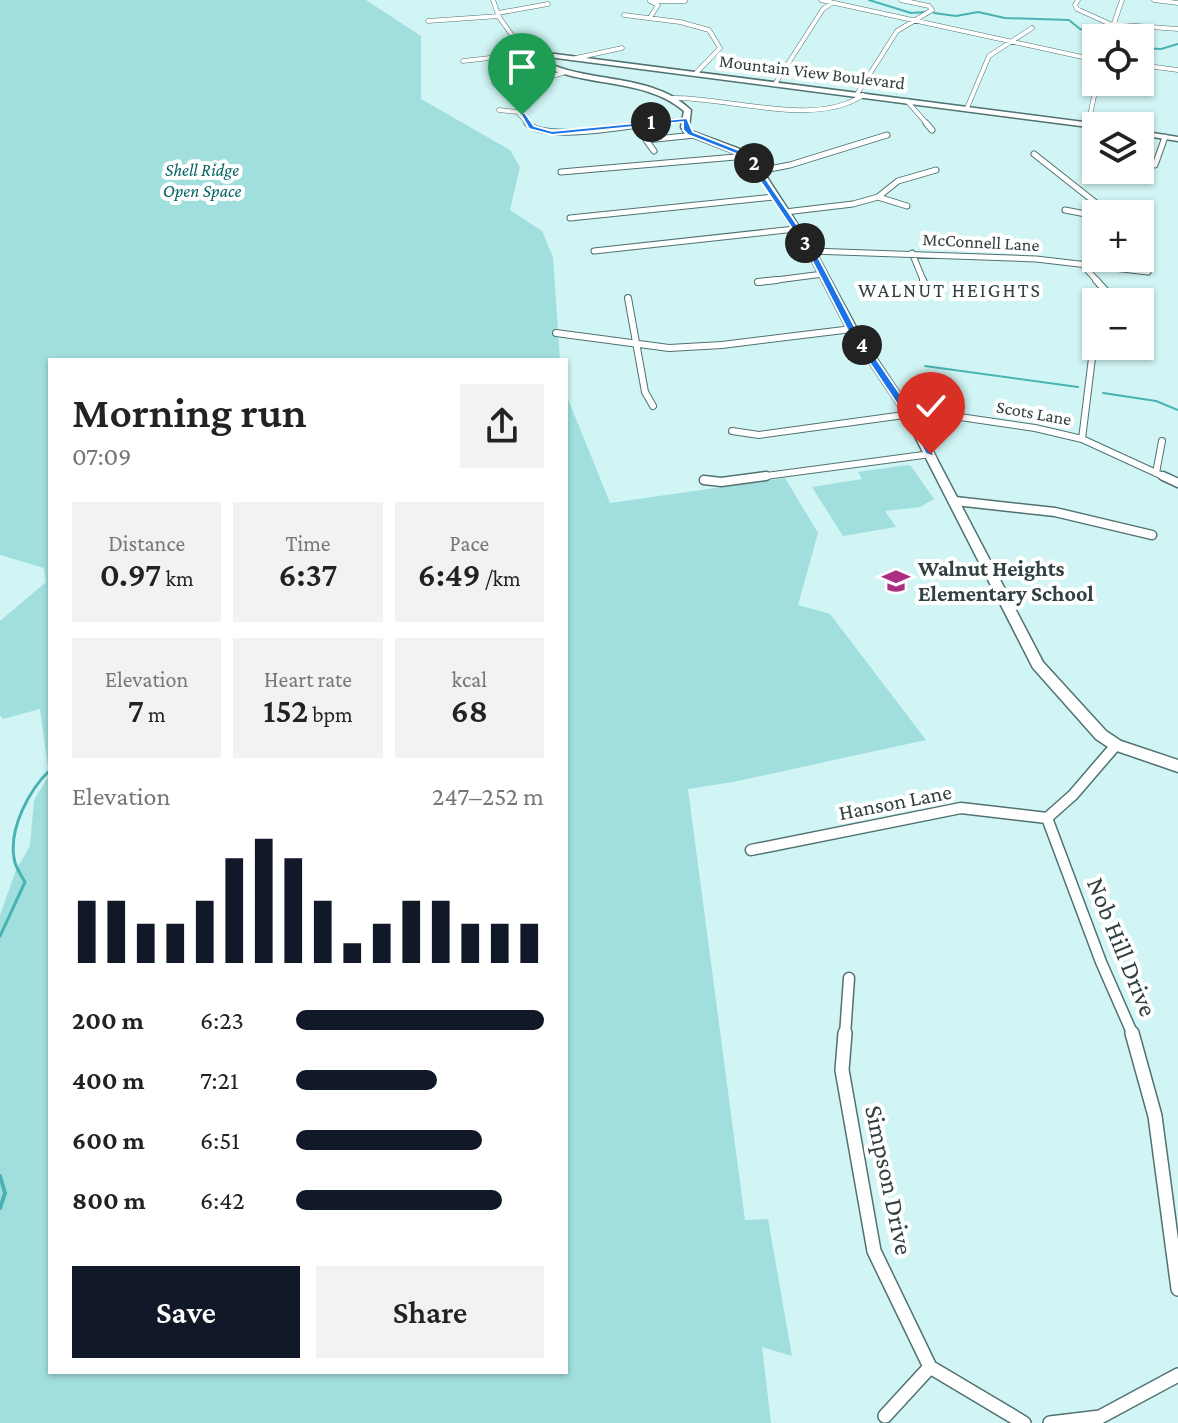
<!DOCTYPE html>
<html lang="en">
<head>
<meta charset="utf-8">
<style>
	body { margin:0; font-family:"Crimson Pro",serif; background:#f2f2f2; color:#222; height:100vh; display:flex; flex-direction:column; font-size:30px; white-space:nowrap }
	* { box-sizing:border-box; margin:0 }
	p { font-size:26px; color:#767676 }
	.icon { flex:none; width:44px; height:44px; fill:none; stroke:currentColor; stroke-width:2; stroke-linecap:round; stroke-linejoin:round }
	.map { position:relative; flex:1; overflow:hidden }
	.details { position:absolute; left:48px; top:358px; width:520px; height:1016px; display:flex; flex-direction:column; background:#fff; border-radius:0px; box-shadow:0 2px 6px #0004 }
	.details>* { flex:none }
	.fabs { position:absolute; left:1082px; top:24px; display:grid; gap:16px }
	.fabs a { display:grid; place-items:center; width:72px; height:72px; border-radius:0px; background:#fff; box-shadow:0 2px 6px #0004; font-size:40px }
	.pin { position:absolute; display:grid; place-items:center; width:68px; height:68px; color:#fff; margin:-82px -34px; border-radius:50% 50% 50% 0; rotate:-45deg; box-shadow:0 0 8px #0007 }
	.pin .icon { rotate:45deg }
	.km { position:absolute; width:40px; height:40px; margin:-20px; border-radius:50%; background:#222; color:#fff; font-size:22px; line-height:40px; text-align:center }
	.round { display:grid; place-items:center; flex:none; width:84px; height:84px; border-radius:0px; background:#f2f2f2 }
	.head { display:flex; align-items:center; justify-content:space-between; height:136px; padding:0 24px }
	h1 { font-size:44px; font-weight:600; line-height:60px }
	.figures { display:grid; grid-template-columns:repeat(3,1fr); gap:12px; height:136px; padding:8px 24px }
	.figures div { display:grid; align-content:center; border-radius:0px; background:#f2f2f2; text-align:center }
	.figures b { font-size:34px; font-weight:600 }
	.figures small { font-size:22px; font-weight:400 }
	.figures p { font-size:22px }
	.chart { height:224px; padding:16px 24px }
	.chart p { display:flex; justify-content:space-between }
	.chart svg { width:100%; height:144px; margin-top:8px; stroke:#111827; stroke-width:6 }
	.button { display:flex; gap:16px; margin-top:auto; padding:16px 24px }
	.button a { flex:1; height:92px; border-radius:0px; background:#111827; color:#fff; font-size:32px; font-weight:600; line-height:92px; text-align:center }
	.button a+a { background:#f2f2f2; color:#222 }
	ul { padding:0 24px; list-style:none; font-size:26px }
	li { display:grid; grid-template-columns:128px 96px 1fr; align-items:center; height:60px }
	li i { height:20px; border-radius:10px; background:#111827 }
	.map>svg:first-child { display:block }
	.green { fill:#a1dfde }
	.lines { fill:none; stroke-linecap:round; stroke-linejoin:round }
	.stream-far2 { stroke:#48b3b2; stroke-width:2 }
	.stream-far1 { stroke:#48b3b2; stroke-width:3 }
	.stream { stroke:#48b3b2; stroke-width:4 }
	.street-far5-casing { stroke:#507271; stroke-width:5 }
	.street-far4-casing { stroke:#507271; stroke-width:7 }
	.street-far3-casing { stroke:#507271; stroke-width:8 }
	.street-far2-casing { stroke:#507271; stroke-width:11 }
	.street-far1-casing { stroke:#507271; stroke-width:13 }
	.street-casing { stroke:#507271; stroke-width:16 }
	.secondary-casing { stroke:#507271; stroke-width:3 }
	.street-far5 { stroke:#fff; stroke-width:4 }
	.street-far4 { stroke:#fff; stroke-width:5 }
	.street-far3 { stroke:#fff; stroke-width:6 }
	.street-far2 { stroke:#fff; stroke-width:8 }
	.street-far1 { stroke:#fff; stroke-width:10 }
	.street { stroke:#fff; stroke-width:13 }
	.secondary { fill:#fff; fill-rule:evenodd }
	.route { fill:#1a73e8; stroke:#fff; stroke-width:2 }
	.labels { text-anchor:middle; dominant-baseline:central; stroke-width:8; stroke-linejoin:round; paint-order:stroke }
	.far-street-label { font-size:18px; fill:#314040; stroke:#fff }
	.far-park-label { font-size:18px; font-style:italic; fill:#086564; stroke:#fff }
	.far-neighbourhood-label { font-size:20px; letter-spacing:2px; fill:#314040; stroke:#fff }
	.poi-label { font-size:22px; font-weight:bold; fill:#314040; stroke:#fff; text-anchor:start }
	.street-label { font-size:22px; fill:#314040; stroke:#fff }
	.near-street-label { font-size:26px; fill:#314040; stroke:#fff }
</style>
</head>
<body>
<div class="map">
<svg width="1178" height="1423" viewBox="0 0 1178 1423">
	<rect width="100%" height="100%" fill="#d0f5f4"/>
	<!-- green -->
	<path class="green" d="M0,0H366L421,36V99L510,150L520,167L510,210L542,231L553,257L560,360H50V1372H566V394L610,503L785,478L818,533L798,605L830,614L926,740L733,782L688,789L745,1220L768,1219L792,1356L762,1347L771,1423H0V915L16,870L30,846L34,800L49,775L40,709L3,719L0,715V621L46,582L44,568L0,555Z
		M907,465L911,466L934,499L920,507L885,511L896,527L843,536L812,487L862,479L858,472Z"/>
	<g class="lines">
		<!-- stream-far2 -->
		<path class="stream-far2" d="M869,0L911,13L926,12
			M934,13L956,16L978,12L1005,18L1069,20L1080,29L1101,35
			M1140,48L1161,49L1178,44
			M925,366L1078,387
			M1103,393L1156,401L1178,410"/>
		<!-- stream-far1 -->
		<path class="stream-far1" d="M0,936L25,882C21,875 15,867 14,858C9,828 29,790 50,770"/>
		<!-- stream -->
		<path class="stream" d="M0,1176L5,1193L0,1208"/>
		<!-- street-far5 casing -->
		<g class="street-far5-casing">
			<path id="street-far5" d="M493,0L499,17L524,52
				M821,0L1096,60
				M1078,0L1075,5L1077,9L1110,24L1178,29
				M1154,0L1178,3
				M498,13L548,4
				M624,15L680,22L709,30L720,48L696,73
				M651,16L658,5L650,1H685
				M428,21L499,16
				M1109,38L1122,0
				M576,58L622,48
				M463,61L527,54
				M1140,65L1178,70
				M494,83L541,79L563,73
				M775,84L823,9L832,3
				M857,94L897,31L932,10L929,6L901,0
				M673,98C728,97 816,128 863,95
				M907,101L928,125
				M967,108L989,56L1032,28
				M499,110L518,112L529,125
				M631,125L687,120
				M1088,125L1097,82"/>
		</g>
		<!-- street-far4 casing -->
		<g class="street-far4-casing">
			<path id="street-far4" d="M527,123C544,142 626,126 652,123
				M926,123L932,130
				M654,151L646,140L695,135
				M1034,154L1110,214
				M1155,165L1165,137
				M759,171L790,165L887,135
				M561,172L747,156
				M878,197L907,206
				M1065,210L1096,216
				M785,212L853,204L878,197L898,181L936,170
				M570,218L774,197
				M594,251L795,229
				M811,251L1036,259L1148,272
				M912,253L924,282
				M1140,258L1148,272
				M1083,265L1098,282
				M761,282L823,274"/>
		</g>
		<!-- street-far3 casing -->
		<g class="street-far3-casing">
			<path id="street-far3" d="M923,280L927,290
				M1096,280L1105,290
				M758,282L777,280
				M628,298L645,392L653,406
				M556,333L669,348L722,345L852,329
				M732,431L759,435L926,412L1035,428L1082,439L1167,478
				M1082,439L1092,358L1096,352H1118
				M1156,473L1162,441
				M751,478L931,454"/>
		</g>
		<!-- street-far2 casing -->
		<g class="street-far2-casing">
			<path id="street-far2" d="M1163,476L1178,483
				M704,480L721,482L766,476
				M955,501L1055,512L1152,535"/>
		</g>
		<!-- street-far1 casing -->
		<g class="street-far1-casing">
			<path id="street-far1" d="M1116,745L1073,795L1047,818L1101,962L1133,1035
				M751,850L961,808L1047,818
				M845,1035L849,978"/>
		</g>
		<!-- street casing -->
		<g class="street-casing">
			<path id="street" d="M845,1033L842,1070L874,1251L930,1367L1024,1423
				M1132,1033L1155,1116L1178,1289
				M885,1416L930,1367
				M1050,1423L1100,1417L1178,1375"/>
		</g>
		<!-- secondary casing -->
		<g class="secondary-casing">
			<path id="secondary" d="M524,50L1099,124L1096,128L533,55C580,86 650,70 691,110L689,127L691,131L745,151L763,171L815,251L857,329L913,413L1043,662L1106,731L1121,741L1178,760V772L1111,749L1096,739L1033,668L903,413L847,329L807,251L756,172L739,155L685,134L681,127L684,111C650,82 602,86 561,73C546,69 534,62 522,53Z
				M1140,131L1178,137V141L1140,135Z"/>
		</g>
		<!-- street-far5 -->
		<use href="#street-far5" class="street-far5"/>
		<!-- street-far4 -->
		<use href="#street-far4" class="street-far4"/>
		<!-- street-far3 -->
		<use href="#street-far3" class="street-far3"/>
		<!-- street-far2 -->
		<use href="#street-far2" class="street-far2"/>
		<!-- street-far1 -->
		<use href="#street-far1" class="street-far1"/>
		<!-- street -->
		<use href="#street" class="street"/>
		<!-- secondary -->
		<use href="#secondary" class="secondary"/>
	</g>
	<!-- route -->
	<path class="route" d="M520,113H525L534,126L552,131L687,118L693,132L749,154L815,251L856,329L913,413L935,457L926,454L903,413L847,329L807,251L744,157L688,135L683,130V122L552,135L529,129Z"/>
	<!-- icons -->
	<defs>
		<g id="school-bare" transform="scale(2.16)"><path d="M0-5L7-2L0 1L-7-2ZM-4 1L0 2.5L4 1V4Q0 6-4 4Z" fill="#ac3082" stroke="#fff" stroke-width="2.5" paint-order="stroke"/></g>
	</defs>
	<g fill-rule="evenodd">
		<use href="#school-bare" x="896" y="581"/>
	</g>
	<g class="labels">
		<!-- far-street labels -->
		<g class="far-street-label">
			<text transform="translate(812 72) rotate(7)">Mountain View Boulevard</text>
			<text transform="translate(981 242) rotate(3)">McConnell Lane</text>
			<text transform="translate(1034 413) rotate(10)">Scots Lane</text>
		</g>
		<!-- far-park labels -->
		<g class="far-park-label">
			<text x="202" y="170">Shell Ridge<tspan x="202" dy="21">Open Space</tspan></text>
		</g>
		<!-- far-neighbourhood labels -->
		<g class="far-neighbourhood-label">
			<text x="950" y="290">WALNUT HEIGHTS</text>
		</g>
		<!-- poi labels -->
		<g class="poi-label">
			<text x="918" y="568">Walnut Heights<tspan x="918" dy="25">Elementary School</tspan></text>
		</g>
		<!-- street labels -->
		<g class="street-label">
			<text transform="translate(895 802) rotate(-11)">Hanson Lane</text>
		</g>
		<!-- near-street labels -->
		<g class="near-street-label">
			<text transform="translate(1122 947) rotate(68)">Nob Hill Drive</text>
			<text transform="translate(889 1180) rotate(78)">Simpson Drive</text>
		</g>
	</g>
</svg>
<div class="fabs">
<a><svg class="icon" aria-label="locate" viewBox="0 0 24 24"><circle cx="12" cy="12" r="6"/><path d="M12 2v4M12 18v4M2 12h4M18 12h4"/></svg></a>
<a><svg class="icon" aria-label="layers" viewBox="0 0 24 24"><path d="M12 4l9 5-9 5-9-5zM3 14l9 5 9-5"/></svg></a>
<a>+</a>
<a>−</a>
</div>
<div class="pin" style="left:522px;top:115px;background:#1e9e55"><svg class="icon" aria-label="arrive" viewBox="0 0 24 24"><path d="M6 21V4h12l-3 4 3 4H6"/></svg></div>
<div class="pin" style="left:931px;top:454px;background:#d93025"><svg class="icon" aria-label="check" viewBox="0 0 24 24"><path d="M5 12l5 5 9-10"/></svg></div>
<b class="km" style="left:651px;top:122px">1</b>
<b class="km" style="left:754px;top:163px">2</b>
<b class="km" style="left:805px;top:243px">3</b>
<b class="km" style="left:862px;top:345px">4</b>
<section class="details">
<div class="head"><div><h1>Morning run</h1><p>07:09</p></div><a class="round"><svg class="icon" aria-label="share" viewBox="0 0 24 24"><path d="M12 15V3M7 8l5-5 5 5M5 13v7h14v-7"/></svg></a></div>
<div class="figures">
<div><p>Distance</p><b>0.97<small> km</small></b></div>
<div><p>Time</p><b>6:37</b></div>
<div><p>Pace</p><b>6:49<small> /km</small></b></div>
</div>
<div class="figures">
<div><p>Elevation</p><b>7<small> m</small></b></div>
<div><p>Heart rate</p><b>152<small> bpm</small></b></div>
<div><p>kcal</p><b>68</b></div>
</div>
<div class="chart"><p><span>Elevation</span>247–252 m</p>
<svg viewBox="0 0 160 44" preserveAspectRatio="none"><path d="M5 44V25M15 44V25M25 44V32M35 44V32M45 44V25M55 44V12M65 44V6M75 44V12M85 44V25M95 44V38M105 44V32M115 44V25M125 44V25M135 44V32M145 44V32M155 44V32"/></svg>
</div>
<ul>
<li><b>200 m</b>6:23<i style="width:100%"></i></li>
<li><b>400 m</b>7:21<i style="width:57%"></i></li>
<li><b>600 m</b>6:51<i style="width:75%"></i></li>
<li><b>800 m</b>6:42<i style="width:83%"></i></li>
</ul>
<div class="button"><a>Save</a><a>Share</a></div>
</section>
</div>
</body>
</html>
